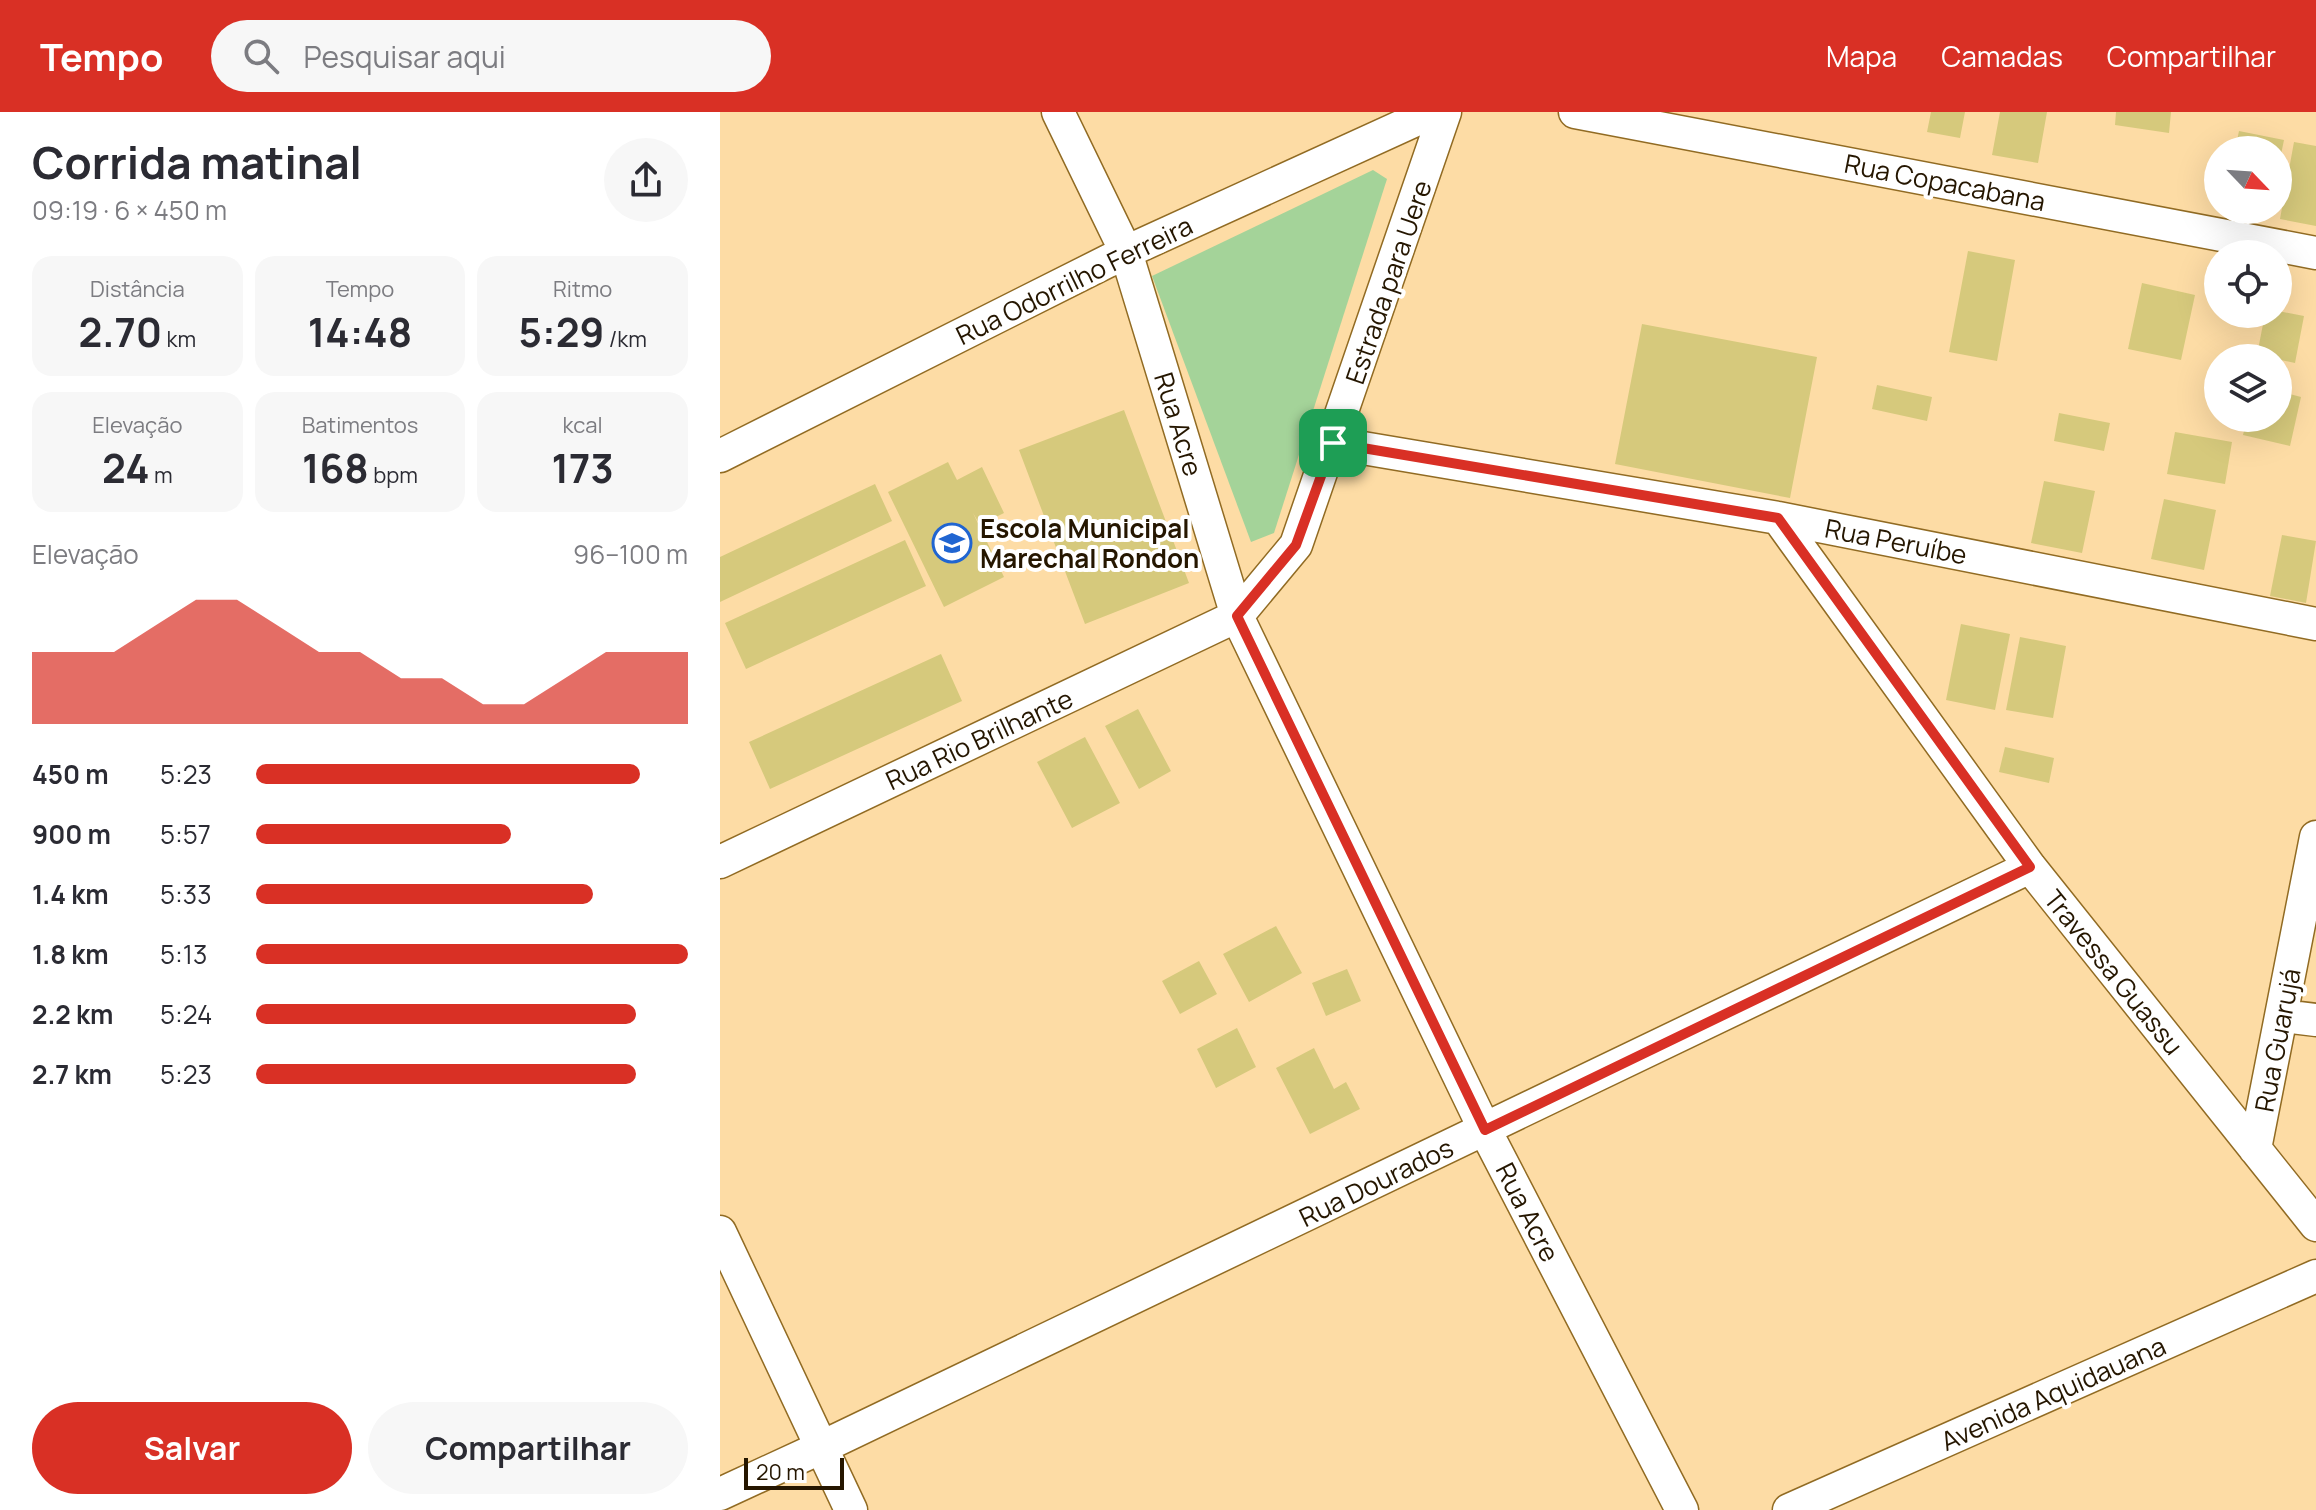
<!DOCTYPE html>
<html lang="pt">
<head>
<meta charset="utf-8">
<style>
	body { margin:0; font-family:Manrope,sans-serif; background:#f7f7f7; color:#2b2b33; height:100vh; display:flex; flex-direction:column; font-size:30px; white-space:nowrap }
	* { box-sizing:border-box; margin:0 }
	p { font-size:26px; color:#7c7c81 }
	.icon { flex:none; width:44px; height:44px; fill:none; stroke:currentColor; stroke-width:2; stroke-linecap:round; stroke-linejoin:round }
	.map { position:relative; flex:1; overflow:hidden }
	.side { display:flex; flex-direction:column; background:#fff; width:720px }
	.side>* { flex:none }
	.needle { width:52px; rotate:115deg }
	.controls { position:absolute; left:1484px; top:24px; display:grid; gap:16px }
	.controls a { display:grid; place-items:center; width:88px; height:88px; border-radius:50%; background:#fff; box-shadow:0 8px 32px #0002; font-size:40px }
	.scale { position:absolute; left:24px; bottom:20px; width:100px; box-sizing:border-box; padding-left:8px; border:4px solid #251600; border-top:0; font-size:22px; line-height:28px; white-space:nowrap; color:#251600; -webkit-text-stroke:6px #fff; paint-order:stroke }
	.pin { position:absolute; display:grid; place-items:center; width:68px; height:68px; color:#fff; margin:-34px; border-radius:16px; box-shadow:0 4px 12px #0006 }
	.round { display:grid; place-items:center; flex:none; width:84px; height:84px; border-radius:42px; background:#f7f7f7 }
	.headline { display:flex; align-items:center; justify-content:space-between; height:136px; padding:0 32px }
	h1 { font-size:44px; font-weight:700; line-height:60px }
	.metrics { display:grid; grid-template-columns:repeat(3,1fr); gap:12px; height:136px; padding:8px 32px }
	.metrics div { display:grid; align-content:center; border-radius:20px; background:#f7f7f7; text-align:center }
	.metrics b { font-size:40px; font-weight:700 }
	.metrics small { font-size:22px; font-weight:400 }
	.metrics p { font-size:22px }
	.chart { height:224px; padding:16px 32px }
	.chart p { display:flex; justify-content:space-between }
	.chart svg { width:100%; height:144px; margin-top:8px; fill:#d93025; opacity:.7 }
	.action { display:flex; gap:16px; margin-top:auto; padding:16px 32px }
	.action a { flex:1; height:92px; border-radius:48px; background:#d93025; color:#fff; font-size:32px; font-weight:700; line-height:92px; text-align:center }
	.action a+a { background:#f7f7f7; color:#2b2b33 }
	ul { padding:0 32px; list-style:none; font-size:26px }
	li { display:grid; grid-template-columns:128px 96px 1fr; align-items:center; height:60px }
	li i { height:20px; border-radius:10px; background:#d93025 }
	header { display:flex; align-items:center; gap:48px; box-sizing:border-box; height:112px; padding:0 40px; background:#d93025; color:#fff }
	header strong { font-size:38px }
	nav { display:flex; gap:44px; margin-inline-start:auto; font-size:28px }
	.search { width:560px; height:72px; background:#f7f7f7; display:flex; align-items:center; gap:20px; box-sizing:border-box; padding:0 28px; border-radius:44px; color:#7c7c81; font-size:30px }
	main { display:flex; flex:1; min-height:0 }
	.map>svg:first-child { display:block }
	.green { fill:#a4d399 }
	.building { fill:#d6c97c }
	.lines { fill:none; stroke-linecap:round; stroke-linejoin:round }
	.minor-casing { stroke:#916b23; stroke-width:35 }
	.minor { stroke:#fff; stroke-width:32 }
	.route-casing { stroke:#fff; stroke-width:16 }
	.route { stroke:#d93025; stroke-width:10 }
	.labels { text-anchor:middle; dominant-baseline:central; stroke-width:8; stroke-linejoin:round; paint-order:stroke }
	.street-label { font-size:26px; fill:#251600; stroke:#fff }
	.poi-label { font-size:26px; font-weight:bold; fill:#251600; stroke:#fff; text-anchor:start }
</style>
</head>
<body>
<header>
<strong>Tempo</strong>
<div class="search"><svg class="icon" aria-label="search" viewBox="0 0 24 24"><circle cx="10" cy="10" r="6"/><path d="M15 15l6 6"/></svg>Pesquisar aqui</div>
<nav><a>Mapa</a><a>Camadas</a><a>Compartilhar</a></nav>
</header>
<main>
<section class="side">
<div class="headline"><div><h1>Corrida matinal</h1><p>09:19 · 6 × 450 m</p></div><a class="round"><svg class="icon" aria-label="share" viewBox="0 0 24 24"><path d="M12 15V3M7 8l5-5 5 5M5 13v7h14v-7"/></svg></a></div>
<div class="metrics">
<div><p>Distância</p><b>2.70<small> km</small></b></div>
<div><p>Tempo</p><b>14:48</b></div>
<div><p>Ritmo</p><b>5:29<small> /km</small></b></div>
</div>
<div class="metrics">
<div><p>Elevação</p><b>24<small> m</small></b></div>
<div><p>Batimentos</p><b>168<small> bpm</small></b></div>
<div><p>kcal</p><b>173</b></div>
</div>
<div class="chart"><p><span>Elevação</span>96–100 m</p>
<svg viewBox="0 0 160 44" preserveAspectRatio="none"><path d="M0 44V22L10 22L20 22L30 14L40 6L50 6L60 14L70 22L80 22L90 30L100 30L110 38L120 38L130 30L140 22L150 22L160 22V44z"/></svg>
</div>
<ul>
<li><b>450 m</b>5:23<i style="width:89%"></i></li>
<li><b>900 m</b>5:57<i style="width:59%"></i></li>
<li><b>1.4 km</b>5:33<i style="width:78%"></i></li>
<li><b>1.8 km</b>5:13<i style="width:100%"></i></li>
<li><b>2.2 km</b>5:24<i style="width:88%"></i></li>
<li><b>2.7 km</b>5:23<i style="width:88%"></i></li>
</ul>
<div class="action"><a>Salvar</a><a>Compartilhar</a></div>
</section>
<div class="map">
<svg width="1596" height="1398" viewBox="0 0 1596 1398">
	<rect width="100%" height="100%" fill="#fddca5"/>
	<!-- green -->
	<path class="green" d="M653,58L667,67L554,421L531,430L432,164Z"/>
	<!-- building -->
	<path class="building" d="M1211,0H1245L1240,26L1207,20Z
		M1280,0H1327L1318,51L1272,43Z
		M1396,0H1451L1449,21L1395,13Z
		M1519,19L1564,28L1559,52L1558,38H1515Z
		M1574,30L1596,34V114L1560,107Z
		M1530,98H1550L1549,103Z
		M1248,139L1295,148L1277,249L1229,240Z
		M1422,171L1475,183L1461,248L1408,237Z
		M1558,199L1584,204L1575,251L1537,243L1545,202H1558Z
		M922,212L1097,245L1070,386L895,352Z
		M1157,273L1212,285L1207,309L1152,297Z
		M1558,279L1581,285L1570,334L1523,323L1527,306H1558Z
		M404,298L469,471L365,512L299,338Z
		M1339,301L1390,311L1384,339L1334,329Z
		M1455,320L1512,330L1505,372L1447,362Z
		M228,350L237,368L262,355L284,401L260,413L253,401L284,465L224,495L168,380Z
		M1324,369L1375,379L1362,441L1311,431Z
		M155,372L172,409L0,490V445Z
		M1444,387L1496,398L1484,458L1431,447Z
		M1562,423L1596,429L1586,491L1550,484Z
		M185,428L206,474L26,557L5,511Z
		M1241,512L1290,522L1275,598L1226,588Z
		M1300,525L1346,534L1333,606L1286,598Z
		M221,542L242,589L50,677L29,630Z
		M418,597L451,659L419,677L385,614Z
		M365,625L400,691L352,716L317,650Z
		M1285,635L1334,646L1329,671L1279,660Z
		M556,814L582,861L529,890L503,842Z
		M479,849L497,882L460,902L442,869Z
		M627,857L641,889L606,904L592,871Z
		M517,916L536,955L496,976L477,937Z
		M594,936L614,977L626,970L640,997L590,1022L556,956Z"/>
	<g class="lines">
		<!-- minor casing -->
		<g class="minor-casing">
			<path id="minor" d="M338,0L406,140L517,504L765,1018L962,1398
				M855,0L1596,141
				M613,331L1058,406L1596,512
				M0,344L406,140L713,0
				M1058,406L1310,755L1596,1113
				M0,750L517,504L576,433L725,0
				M1563,904L1596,908
				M1535,1037L1596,725
				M0,1120L131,1398
				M0,1382L102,1335L1310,755
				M1069,1398L1596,1164"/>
		</g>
		<!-- minor -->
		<use href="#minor" class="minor"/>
	</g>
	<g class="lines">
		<!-- route casing -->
		<g class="route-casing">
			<path id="route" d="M613,331L1058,406L1310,755L765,1018L517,504L576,433Z"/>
		</g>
		<!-- route -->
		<use href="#route" class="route"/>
	</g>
	<!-- icons -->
	<defs>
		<g id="school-ring" transform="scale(2)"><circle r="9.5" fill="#fff" stroke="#2065d1" stroke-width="1.5"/><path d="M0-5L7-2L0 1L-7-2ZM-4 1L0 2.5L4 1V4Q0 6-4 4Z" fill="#2065d1"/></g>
	</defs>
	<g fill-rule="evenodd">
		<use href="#school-ring" x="232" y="431"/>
	</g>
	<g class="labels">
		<!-- street labels -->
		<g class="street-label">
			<text transform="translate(1225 70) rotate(11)">Rua Copacabana</text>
			<text transform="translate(354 168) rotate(-26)">Rua Odorrilho Ferreira</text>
			<text transform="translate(668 170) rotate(-71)">Estrada para Uere</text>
			<text transform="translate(459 312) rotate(73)">Rua Acre</text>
			<text transform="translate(1176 429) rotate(11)">Rua Peruíbe</text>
			<text transform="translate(259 627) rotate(-25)">Rua Rio Brilhante</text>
			<text transform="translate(1394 860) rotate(51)">Travessa Guassu</text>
			<text transform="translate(1557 928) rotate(-79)">Rua Guarujá</text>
			<text transform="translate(656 1070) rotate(-26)">Rua Dourados</text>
			<text transform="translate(808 1100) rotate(63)">Rua Acre</text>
			<text transform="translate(1333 1281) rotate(-24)">Avenida Aquidauana</text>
		</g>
		<!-- poi labels -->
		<g class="poi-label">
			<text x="260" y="416">Escola Municipal<tspan x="260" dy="30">Marechal Rondon</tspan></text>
		</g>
	</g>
</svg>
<div class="controls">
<a><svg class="needle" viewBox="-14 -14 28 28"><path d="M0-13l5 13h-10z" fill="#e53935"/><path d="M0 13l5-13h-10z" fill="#7c7c81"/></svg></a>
<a><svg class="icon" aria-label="locate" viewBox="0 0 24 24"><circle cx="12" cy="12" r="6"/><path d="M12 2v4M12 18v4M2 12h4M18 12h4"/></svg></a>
<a><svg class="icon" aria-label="layers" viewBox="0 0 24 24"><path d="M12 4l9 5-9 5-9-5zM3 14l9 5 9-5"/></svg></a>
</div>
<div class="scale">20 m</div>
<div class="pin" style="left:613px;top:331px;background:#1e9e55"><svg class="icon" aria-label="arrive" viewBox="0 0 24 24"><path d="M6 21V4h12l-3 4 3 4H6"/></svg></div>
</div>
</main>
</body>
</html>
